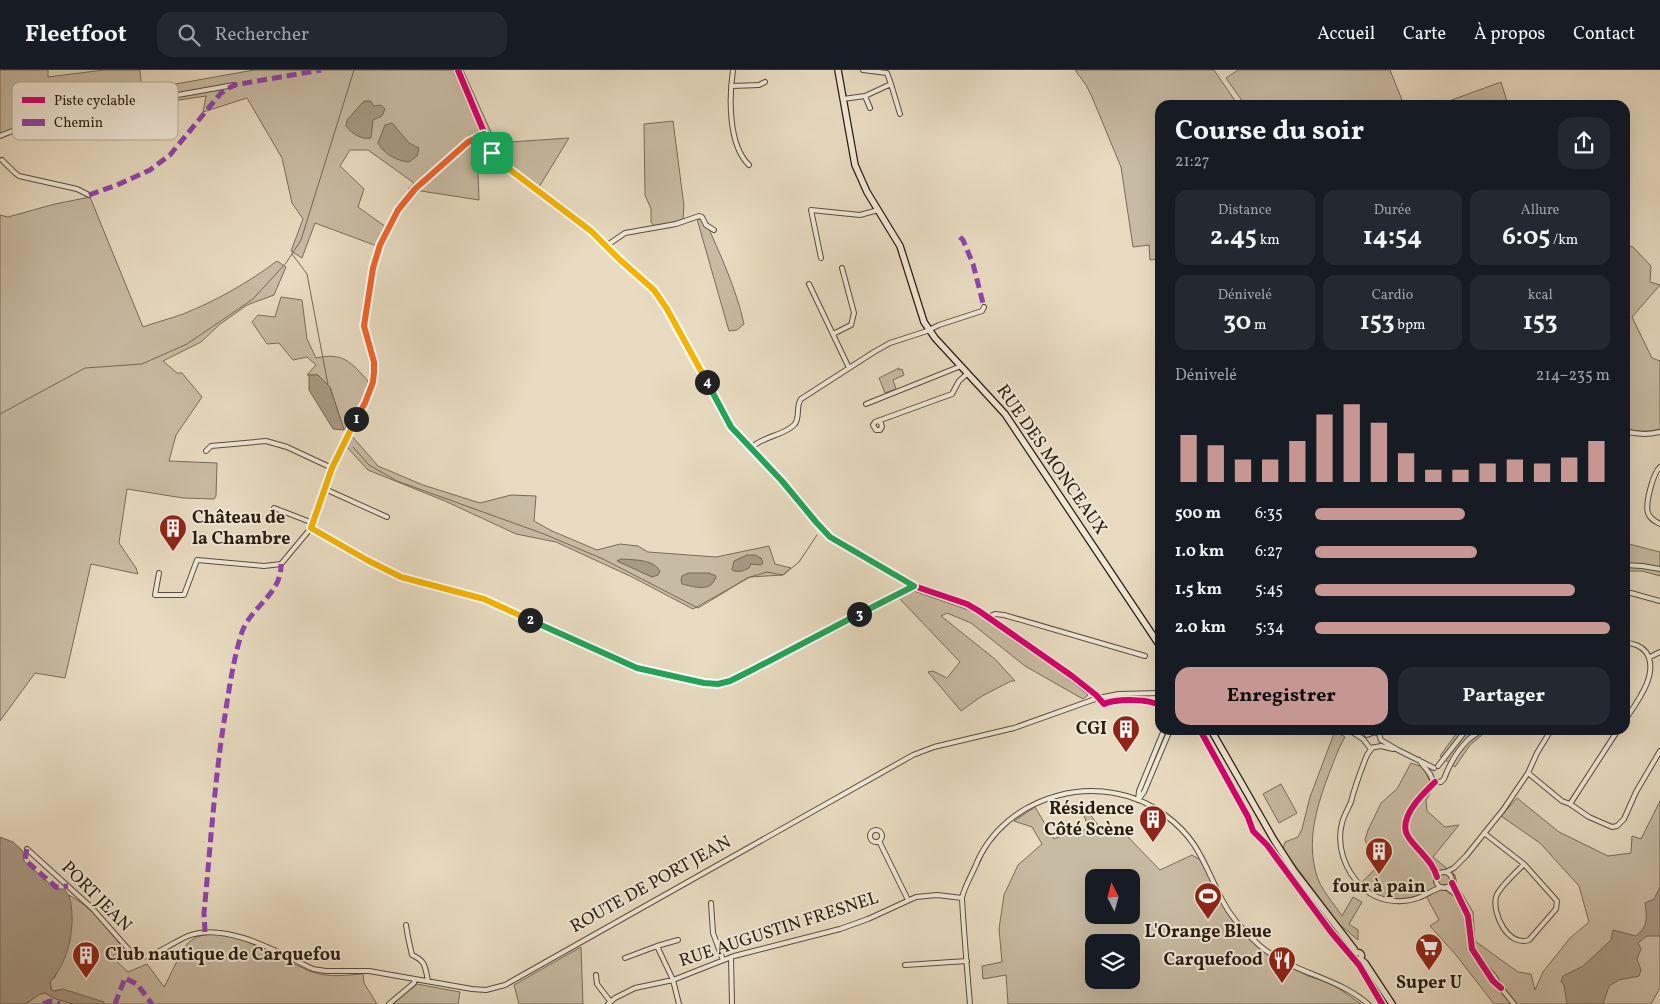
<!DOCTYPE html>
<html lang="fr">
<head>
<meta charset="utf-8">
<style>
	body { margin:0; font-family:Vollkorn,serif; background:#242831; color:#f1f3f6; height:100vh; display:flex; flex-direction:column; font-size:19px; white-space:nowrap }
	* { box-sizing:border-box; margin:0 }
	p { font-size:16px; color:#9ea1a6 }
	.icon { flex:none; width:28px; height:28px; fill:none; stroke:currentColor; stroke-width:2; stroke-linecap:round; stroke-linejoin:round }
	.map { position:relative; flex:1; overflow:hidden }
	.panel { position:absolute; left:1155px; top:30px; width:475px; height:635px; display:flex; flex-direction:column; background:#171b24; border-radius:15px; box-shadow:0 5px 20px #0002 }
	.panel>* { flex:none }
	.needle { width:32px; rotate:354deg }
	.tools { position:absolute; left:1085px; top:799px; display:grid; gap:10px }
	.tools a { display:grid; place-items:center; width:55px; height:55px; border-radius:10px; background:#171b24; box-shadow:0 5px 20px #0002; font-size:25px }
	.pin { position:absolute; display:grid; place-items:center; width:42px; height:42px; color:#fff; margin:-21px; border-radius:10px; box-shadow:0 2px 8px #0006 }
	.km { position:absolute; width:25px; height:25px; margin:-12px; border-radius:50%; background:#222; color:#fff; font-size:14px; line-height:25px; text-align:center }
	.round { display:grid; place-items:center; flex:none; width:52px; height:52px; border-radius:15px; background:#242831 }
	.summary { display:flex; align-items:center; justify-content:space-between; height:85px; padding:0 20px }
	h1 { font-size:28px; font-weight:700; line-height:38px }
	.stats { display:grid; grid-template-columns:repeat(3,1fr); gap:8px; height:85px; padding:5px 20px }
	.stats div { display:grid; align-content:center; border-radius:12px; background:#242831; text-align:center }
	.stats b { font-size:25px; font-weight:700 }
	.stats small { font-size:14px; font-weight:400 }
	.stats p { font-size:14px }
	.chart { height:140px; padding:10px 20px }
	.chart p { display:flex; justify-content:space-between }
	.chart svg { width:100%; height:90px; margin-top:5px; stroke:#c59692; stroke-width:6 }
	.primary-button { display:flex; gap:10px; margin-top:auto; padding:10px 20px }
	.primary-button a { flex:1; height:58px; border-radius:15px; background:#c59692; color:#111; font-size:20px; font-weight:700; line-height:58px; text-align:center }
	.primary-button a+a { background:#242831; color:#f1f3f6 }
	ul { padding:0 20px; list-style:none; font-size:16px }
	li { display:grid; grid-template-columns:80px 60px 1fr; align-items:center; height:38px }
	li i { height:12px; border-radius:6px; background:#c59692 }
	header { display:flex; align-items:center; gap:30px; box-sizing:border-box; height:70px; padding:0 25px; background:#171b24; border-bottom:1px solid #363941 }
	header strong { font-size:24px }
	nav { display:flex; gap:28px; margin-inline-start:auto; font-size:18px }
	.search { width:350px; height:45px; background:#242831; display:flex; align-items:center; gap:12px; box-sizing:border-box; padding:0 18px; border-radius:15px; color:#9ea1a6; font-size:19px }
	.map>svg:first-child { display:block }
	.green { fill:#c8bba3; stroke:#786c59; fill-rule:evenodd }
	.water { fill:#a79a84; stroke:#756855 }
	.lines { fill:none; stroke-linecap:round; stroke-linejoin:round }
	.stream { stroke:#756855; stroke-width:1 }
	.minor-casing { stroke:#594c3c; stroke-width:6 }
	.secondary-casing { stroke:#291c0f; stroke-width:8 }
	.minor { stroke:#f0e8d7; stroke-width:4 }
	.secondary { stroke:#f0e8d7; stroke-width:5.5 }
	.quiet { stroke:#8e44ad; stroke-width:5; stroke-dasharray:10 5; stroke-linecap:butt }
	.cycleway-casing { stroke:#f0e8d7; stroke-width:9 }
	.cycleway { stroke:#d6006c; stroke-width:6 }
	.split-1-casing { stroke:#fff; stroke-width:10 }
	.split-2-casing { stroke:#fff; stroke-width:10 }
	.split-3-casing { stroke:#fff; stroke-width:10 }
	.split-4-casing { stroke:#fff; stroke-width:10 }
	.split-5-casing { stroke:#fff; stroke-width:10 }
	.split-1 { stroke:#f0652b; stroke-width:6 }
	.split-2 { stroke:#f5b400; stroke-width:6 }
	.split-3 { stroke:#22a559; stroke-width:6 }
	.split-4 { stroke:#22a559; stroke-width:6 }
	.split-5 { stroke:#f5b400; stroke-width:6 }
	.labels { text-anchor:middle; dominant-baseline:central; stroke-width:4; stroke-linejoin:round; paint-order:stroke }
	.street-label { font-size:18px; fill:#291c0f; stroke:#f0e8d7 }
	.poi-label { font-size:18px; font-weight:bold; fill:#291c0f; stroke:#f0e8d7; text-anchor:end }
	.key { fill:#f0e8d7; stroke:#b4ab9b; stroke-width:1 }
	.key-label { font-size:14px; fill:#291c0f }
</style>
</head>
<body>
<header>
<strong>Fleetfoot</strong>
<div class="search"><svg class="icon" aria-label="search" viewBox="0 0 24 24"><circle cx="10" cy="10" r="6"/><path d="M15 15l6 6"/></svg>Rechercher</div>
<nav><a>Accueil</a><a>Carte</a><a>À propos</a><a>Contact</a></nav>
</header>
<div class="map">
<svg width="1660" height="934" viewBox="0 0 1660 934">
	<rect width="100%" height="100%" fill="#e8dbc1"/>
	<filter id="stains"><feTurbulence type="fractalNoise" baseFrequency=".004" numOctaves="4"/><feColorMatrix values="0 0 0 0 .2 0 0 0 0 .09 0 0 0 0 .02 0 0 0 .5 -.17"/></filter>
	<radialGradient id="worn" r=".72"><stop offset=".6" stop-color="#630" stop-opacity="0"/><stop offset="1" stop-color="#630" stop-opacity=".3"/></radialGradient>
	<!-- green -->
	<path class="green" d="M0,0H48V7L104,0H140L142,20L254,0H463L496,73L569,68L539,117L531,119L489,89L478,104L479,130L408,119L414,113L368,80H350L340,96L364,119L358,137L386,157L377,176L315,153L302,188L291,181L303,149L292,133L282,88L247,28L203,42L206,26L52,49L0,64Z
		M1075,0H1214L1238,35H1160V189L1150,190L1149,175L1133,177L1121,97L1092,27L1086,15Z
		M1238,0H1390L1404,35H1245L1226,8Z
		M1501,12L1508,35H1438Z
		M673,51L684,136L683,149L671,153L654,156L651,152V139L645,125L644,54Z
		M90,127L143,257C156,252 170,249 183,244C216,231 249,212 277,191L286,197L274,225L247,235L219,255L201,272L163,291L177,303H182L202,327L176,365L169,391L217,393L216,426L214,429L183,428L127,419L119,473L136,498L138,504L91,494L65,608L35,603L0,651V145L8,147L55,134Z
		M697,149L705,150C720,184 736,218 744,254L737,260L729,261Z
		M1632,176L1651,196L1650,212L1660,215L1632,247L1652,288L1660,291V359C1648,362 1637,362 1625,358V180Z
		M281,227L302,230L307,269L316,288C343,282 351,292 368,311L363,331L344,360L330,317L318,305H307L316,295L307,287L293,290L279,273L267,274L252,252L258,245L275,247Z
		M899,298V300L902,299L904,305L893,310L896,319L885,323L879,308Z
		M351,365L378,396L423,415L480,433L511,425L536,426L534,451L552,461L597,480L620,474L638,476L648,482L716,487L769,476L775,494L791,498L783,505L750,507L693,539L632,507L556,472L516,464L445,431L368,400L345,375Z
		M1625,473L1660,482V506L1642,501H1625Z
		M914,521L974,542L1051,594L1088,625L1083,629L1025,596L971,553L947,543L941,546L996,590L1015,611H1011L982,626L961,641L928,602L933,601L947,608L960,592L899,528Z
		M1459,660H1488L1470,675L1455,697L1440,686Z
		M1335,661L1345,667C1337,681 1333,694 1327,709C1316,739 1307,771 1316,803C1320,819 1333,832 1342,846L1353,827L1362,832L1349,854L1358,860V870L1339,854L1283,779L1285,772L1298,767L1302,759L1310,727Z
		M1411,693L1423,697L1433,718L1426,730L1427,741L1445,757L1459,755L1433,787L1455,805L1457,815L1473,842L1475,871L1518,902L1531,904L1535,920L1543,902L1570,868L1589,852L1579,816L1540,773L1501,746L1517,728L1559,762L1608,786L1631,783L1632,766L1641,769L1660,731V918L1651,934H1494L1456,885L1430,856L1439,850L1425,824C1408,829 1385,833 1370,821C1367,819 1364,815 1362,812L1378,796L1365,770L1368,760L1381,733L1397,719Z
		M1281,714L1297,743L1279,753L1263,724Z
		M1035,737L1054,769L1068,763L1089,759L1082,740H1087L1100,758L1127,766L1160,800L1192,785L1202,791L1239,857L1274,889L1308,906L1331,913L1361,934H1008L1006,905L983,909L982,896L1002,892L999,859L1004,825L1018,795L1042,774L1032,757L1014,751ZM1094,808H1131V845H1094ZM1094,872H1131V910H1094Z
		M69,825C92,837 107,858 123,878L112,887L128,902L147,894L164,917C170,907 181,880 188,873C218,845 282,892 313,902C329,908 347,905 363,904L364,913L377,934H104V933L59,920L52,921L50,912L55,907L70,870Z
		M581,877L583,934H519L514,915Z
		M417,914L460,922L458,934H392Z
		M45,923L56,929L74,934H26L40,924Z"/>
	<!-- water -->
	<path class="water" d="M364,31H371L373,36L381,35L385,39L382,46L373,50L371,68C362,70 352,64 346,56L347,50Z
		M392,53L409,73L419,78L417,86L409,92C397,91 384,84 378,73L385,55Z
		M309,305H318L330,317L344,360L333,359L309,320Z
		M747,485H755L761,488L763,493L761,495L751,494L749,498C743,501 739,503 732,500L734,491Z
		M621,489C634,490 653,489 660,501L658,505L652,507L617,491Z
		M688,503H709L716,506C712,523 695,517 682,514L681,510L682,506Z
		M0,767L13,772L23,781L24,791L56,819H65C66,823 69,825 70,829C76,856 69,891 50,912L51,920L55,921L63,919L104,932V934H74L56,929L45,923L40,924L25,934H0Z
		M1660,817V866H1647L1638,873L1641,879L1637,889L1641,900L1639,906L1619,910L1609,916L1603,934H1567L1564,915L1561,912L1563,906L1583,896L1611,870L1613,860L1636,866C1648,857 1647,848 1645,833L1654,829Z"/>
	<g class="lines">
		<!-- stream -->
		<path class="stream" d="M292,184L307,204L328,315
			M0,344L85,298L142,294L187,274L253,229L286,193L301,170L354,0
			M353,377L369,395L397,411L544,464L603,489L698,538L728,520L747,508L767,502L783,505L799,492L817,465"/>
		<!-- minor casing -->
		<g class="minor-casing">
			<path id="minor" d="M458,0L494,86L505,96L591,161L658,225L731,357L782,411L816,452L830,467L914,516L967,534L979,541L1072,606L1098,628
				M733,0C729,27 728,75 749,95
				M863,0L887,3L891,14
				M732,16L759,15L765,12
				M865,26L870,38
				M843,29L865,26L891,14L900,44
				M0,66L42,49L234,15
				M2,90L14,102L19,106L77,119L89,125
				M606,176L625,163L676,154L699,146L702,147L706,155L714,160
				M821,188L811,140L860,145L878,140
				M809,214L849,298
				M833,264L851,255L854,243L842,198
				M866,334L961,296
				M878,351L881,353L882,357L880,360H876L873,355L875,352L952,324L959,311L968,303
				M1625,361C1637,365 1648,365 1660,362
				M751,378C763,366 783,366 794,355C801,348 795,337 801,329L874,282L890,273L927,261L939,255L982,241L984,237
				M206,381L211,376L266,371L287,377L332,398
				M1660,397C1653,403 1645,434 1648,443C1650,449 1655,451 1660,454
				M325,419L387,447
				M274,438L313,453
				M311,458L401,507L484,529L637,598L704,613L718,614L730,611L914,516
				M1625,495L1642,496L1660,499
				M159,503L155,525H184L197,490L264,496L281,494L311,458L332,398L348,363L365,333L373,312L374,292L364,256L373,198L380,175L398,140L415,119L468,72L484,64
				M1625,524L1631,523L1660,531
				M988,547L995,544L1004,545L1145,586
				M1625,573C1634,573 1641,576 1646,582C1660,603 1637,632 1625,650
				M1650,587L1660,582
				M1349,660L1363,669L1370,678L1381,676L1393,679
				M1422,660H1428
				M1367,665L1375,662L1379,664L1381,670
				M1381,670L1398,680L1434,698
				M1372,678L1367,685C1361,700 1355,716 1351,732C1348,739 1344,745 1342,753C1336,776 1345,800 1361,816C1372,827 1387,832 1403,831C1421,830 1427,822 1442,817
				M1419,690L1430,704L1433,711L1441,712L1444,709C1449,695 1457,681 1468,670C1472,666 1477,664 1481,660
				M1438,696L1466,660
				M1528,703L1562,731L1570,734L1589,747L1612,757L1617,756L1624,749L1636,722L1660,681
				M1435,712C1424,723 1401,744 1406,762C1408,769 1415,775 1420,781C1427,789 1434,796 1437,807
				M1138,730L1144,722L1170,660
				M1138,730L1139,721L1164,660
				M1570,734L1618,660
				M870 766a6 6 0 1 1 12 0a6 6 0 1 1-12 0Z
				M1484,763L1524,794L1557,831L1556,839L1529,870C1508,877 1492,844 1496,827C1499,817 1517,802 1524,794
				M879,771L908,830
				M27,779L92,838L130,881L139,887C153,888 175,871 188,866C225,851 280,883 313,899L326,901H369L472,919L486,920L505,915L913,685L934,677L1014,658L1098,628L1119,624L1160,623
				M1436 810a8 8 0 1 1 16 0a8 8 0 1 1-16 0Z
				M1446,802L1454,798L1466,786L1503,740L1528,703L1537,683L1551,660
				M1452,813L1468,846L1472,879L1493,911L1501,918
				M1446,817L1458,826
				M711,833L713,863L723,890
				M406,855L408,867L412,885C426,891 425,897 428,911
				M657,876L678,870
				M731,887L732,934
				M625,888L657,876L673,910L679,934
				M905,895L967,891
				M1487,899L1494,906L1501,918L1514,934
				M596,905L597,914L610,931
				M389,934L414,913L415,909
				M608,934L615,928L635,918L673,910L734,886L840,859L868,849L916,827L937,825L962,828
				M970,934C967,899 964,863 962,829C962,822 972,804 975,797C1004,723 1103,698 1165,745C1198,769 1204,794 1221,828C1230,846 1244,862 1259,875C1291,903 1336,906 1368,934"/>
		</g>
		<!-- secondary casing -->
		<g class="secondary-casing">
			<path id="secondary" d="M838,0L855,95L867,122L900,176L924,252L935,268L1005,344L1160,576
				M1211,660L1274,770L1294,801L1354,879L1356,883
				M1354.5 886a3.5 3.5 0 1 1 7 0a3.5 3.5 0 1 1-7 0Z
				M1360,889L1365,893L1392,934"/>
		</g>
		<!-- minor -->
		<use href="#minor" class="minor"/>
		<!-- secondary -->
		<use href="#secondary" class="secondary"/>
		<!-- quiet -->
		<path class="quiet" d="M89,125L117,115L150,100L170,85L221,23L234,15L321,0
			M960,167L963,170L973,194L984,237
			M27,779L25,790L56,817L68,816
			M205,862L204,843C210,781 214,719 223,658C228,627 232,595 241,565C249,537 282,525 281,494
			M43,934L50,931L60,934
			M115,934L125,908L137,914L152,934"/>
		<!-- cycleway casing -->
		<g class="cycleway-casing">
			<path id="cycleway" d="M458,0L494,86L505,96L591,161L658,225L731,357L782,411L816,452L830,467L914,516L967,534L979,541L1072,606L1096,625L1104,634C1115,629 1150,628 1160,636
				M1200,660L1248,747L1253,761L1267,775L1331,862L1359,895L1382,934
				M1435,712C1424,723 1401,744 1406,762C1408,769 1415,775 1420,781C1427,789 1434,796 1437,807
				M1452,813L1468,846L1472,879L1493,911L1501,918"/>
		</g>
		<!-- cycleway -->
		<use href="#cycleway" class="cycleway"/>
	</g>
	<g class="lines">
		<!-- split-1 casing -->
		<g class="split-1-casing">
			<path id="split-1" d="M356,349L365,333L373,312L374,302V292L364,256L373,198L380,175L398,140L415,119L468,72L484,64L492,83"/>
		</g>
		<!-- split-2 casing -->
		<g class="split-2-casing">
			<path id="split-2" d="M356,349L332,398L311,458L367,490L401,507L484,529L530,550"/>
		</g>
		<!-- split-3 casing -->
		<g class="split-3-casing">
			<path id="split-3" d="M530,550L637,598L704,613L718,614L730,611L752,600L859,544"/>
		</g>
		<!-- split-4 casing -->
		<g class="split-4-casing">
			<path id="split-4" d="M707,312L731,357L782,411L816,452L830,467L914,516L859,544"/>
		</g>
		<!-- split-5 casing -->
		<g class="split-5-casing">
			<path id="split-5" d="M492,83L505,96L591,161L619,189L654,220L667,239L707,312"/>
		</g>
		<!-- split-1 -->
		<use href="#split-1" class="split-1"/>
		<!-- split-2 -->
		<use href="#split-2" class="split-2"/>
		<!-- split-3 -->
		<use href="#split-3" class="split-3"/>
		<!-- split-4 -->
		<use href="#split-4" class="split-4"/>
		<!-- split-5 -->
		<use href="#split-5" class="split-5"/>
	</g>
	<!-- icons -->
	<defs>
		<g id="building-pin" transform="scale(1.4375)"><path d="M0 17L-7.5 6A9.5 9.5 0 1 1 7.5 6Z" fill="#8f2418" stroke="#f0e8d7"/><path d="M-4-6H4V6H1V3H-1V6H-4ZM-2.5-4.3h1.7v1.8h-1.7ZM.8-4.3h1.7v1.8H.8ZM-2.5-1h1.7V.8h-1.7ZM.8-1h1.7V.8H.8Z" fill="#fff"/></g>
		<g id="stadium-pin" transform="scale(1.4375)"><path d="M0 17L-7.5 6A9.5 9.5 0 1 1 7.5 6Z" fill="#8f2418" stroke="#f0e8d7"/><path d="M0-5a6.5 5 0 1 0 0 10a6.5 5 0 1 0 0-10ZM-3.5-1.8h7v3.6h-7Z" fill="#fff"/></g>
		<g id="supermarket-pin" transform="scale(1.4375)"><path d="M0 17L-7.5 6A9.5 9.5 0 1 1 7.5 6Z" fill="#8f2418" stroke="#f0e8d7"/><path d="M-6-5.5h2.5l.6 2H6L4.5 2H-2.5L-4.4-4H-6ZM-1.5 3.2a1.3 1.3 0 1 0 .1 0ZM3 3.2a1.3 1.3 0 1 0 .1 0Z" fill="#fff"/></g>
		<g id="restaurant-pin" transform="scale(1.4375)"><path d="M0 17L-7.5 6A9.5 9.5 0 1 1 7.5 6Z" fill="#8f2418" stroke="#f0e8d7"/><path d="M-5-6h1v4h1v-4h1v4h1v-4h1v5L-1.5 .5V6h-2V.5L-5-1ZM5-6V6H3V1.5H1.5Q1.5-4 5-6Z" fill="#fff"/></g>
	</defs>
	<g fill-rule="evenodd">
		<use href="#building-pin" x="173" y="458"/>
		<use href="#building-pin" x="1126" y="659"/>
		<use href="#building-pin" x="1153" y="749"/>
		<use href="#building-pin" x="1379" y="781"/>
		<use href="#stadium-pin" x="1208" y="826"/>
		<use href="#supermarket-pin" x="1429" y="877"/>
		<use href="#building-pin" x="86" y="885"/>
		<use href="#restaurant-pin" x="1282" y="890"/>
	</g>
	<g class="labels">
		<!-- street labels -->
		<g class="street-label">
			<text transform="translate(1051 390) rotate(55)">RUE DES MONCEAUX</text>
			<text transform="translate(651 815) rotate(-29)">ROUTE DE PORT JEAN</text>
			<text transform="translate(96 827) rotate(45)">PORT JEAN</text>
			<text transform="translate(779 860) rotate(-18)">RUE AUGUSTIN FRESNEL</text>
		</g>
		<!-- poi labels -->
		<g class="poi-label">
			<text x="192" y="448" text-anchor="start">Château de<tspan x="192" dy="21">la Chambre</tspan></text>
			<text x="1107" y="659">CGI</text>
			<text x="1134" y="739">Résidence<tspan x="1134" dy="21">Côté Scène</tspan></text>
			<text x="1379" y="817" text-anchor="middle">four à pain</text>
			<text x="1208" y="862" text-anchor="middle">L'Orange Bleue</text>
			<text x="105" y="885" text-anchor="start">Club nautique de Carquefou</text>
			<text x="1263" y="890">Carquefood</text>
			<text x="1429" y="913" text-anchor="middle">Super U</text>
		</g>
	</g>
	<!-- legend -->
	<rect x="12" y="12" width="166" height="58" rx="8" class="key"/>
	<rect x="22" y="27" width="23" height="6" fill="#d6006c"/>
	<rect x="22" y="49" width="23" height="7" fill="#8e44ad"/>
	<g class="key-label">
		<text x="54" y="35">Piste cyclable</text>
		<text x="54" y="57">Chemin</text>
	</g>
	<rect width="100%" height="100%" filter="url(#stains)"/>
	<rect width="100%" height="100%" fill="url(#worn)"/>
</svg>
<div class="tools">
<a><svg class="needle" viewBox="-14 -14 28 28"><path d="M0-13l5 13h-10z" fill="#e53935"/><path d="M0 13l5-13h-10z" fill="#9ea1a6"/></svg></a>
<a><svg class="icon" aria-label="layers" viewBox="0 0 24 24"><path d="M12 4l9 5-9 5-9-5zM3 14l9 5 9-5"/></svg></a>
</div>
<div class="pin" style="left:492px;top:83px;background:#1e9e55"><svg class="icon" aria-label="arrive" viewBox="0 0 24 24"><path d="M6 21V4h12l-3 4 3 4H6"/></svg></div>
<b class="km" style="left:356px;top:349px">1</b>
<b class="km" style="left:530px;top:550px">2</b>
<b class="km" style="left:859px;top:544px">3</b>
<b class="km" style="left:707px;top:312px">4</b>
<section class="panel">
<div class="summary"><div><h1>Course du soir</h1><p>21:27</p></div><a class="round"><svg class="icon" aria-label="share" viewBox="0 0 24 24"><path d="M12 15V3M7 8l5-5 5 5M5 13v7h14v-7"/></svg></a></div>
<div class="stats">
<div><p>Distance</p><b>2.45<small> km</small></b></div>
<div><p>Durée</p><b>14:54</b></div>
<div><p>Allure</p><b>6:05<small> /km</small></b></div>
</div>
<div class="stats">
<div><p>Dénivelé</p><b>30<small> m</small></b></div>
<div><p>Cardio</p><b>153<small> bpm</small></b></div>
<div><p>kcal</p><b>153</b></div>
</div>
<div class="chart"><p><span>Dénivelé</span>214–235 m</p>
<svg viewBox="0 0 160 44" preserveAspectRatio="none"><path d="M5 44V21M15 44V26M25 44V33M35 44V33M45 44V24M55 44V11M65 44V6M75 44V15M85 44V30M95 44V38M105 44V38M115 44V35M125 44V33M135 44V35M145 44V32M155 44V24"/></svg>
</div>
<ul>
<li><b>500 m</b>6:35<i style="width:51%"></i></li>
<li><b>1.0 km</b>6:27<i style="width:55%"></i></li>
<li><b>1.5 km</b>5:45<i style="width:88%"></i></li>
<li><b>2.0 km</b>5:34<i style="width:100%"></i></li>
</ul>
<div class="primary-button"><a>Enregistrer</a><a>Partager</a></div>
</section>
</div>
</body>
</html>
